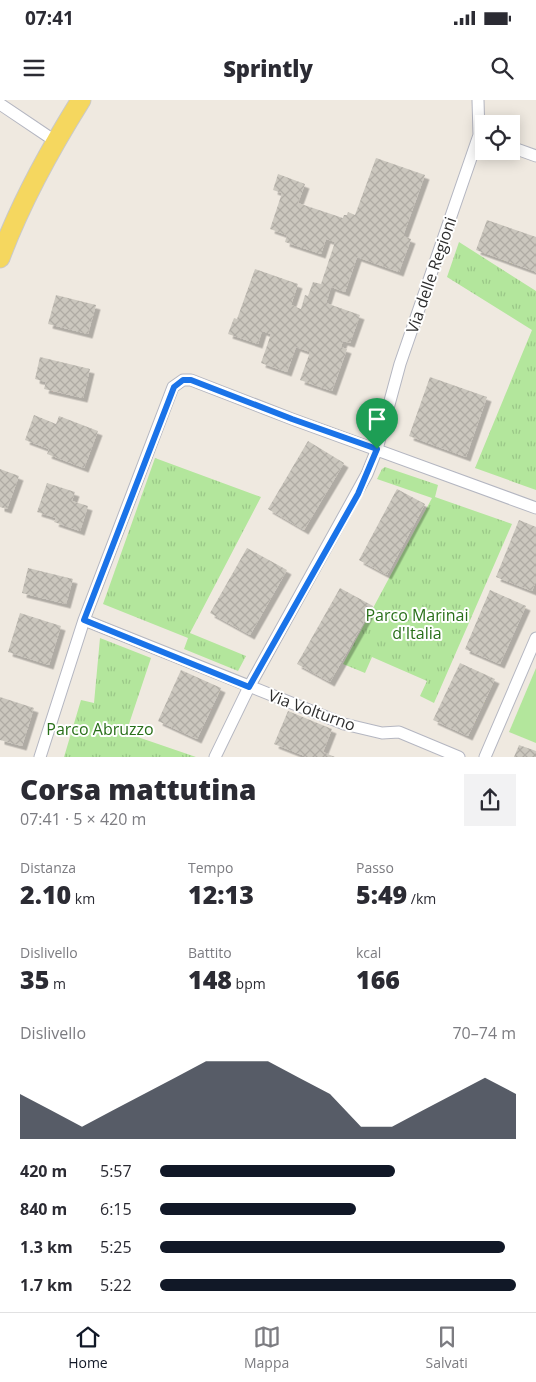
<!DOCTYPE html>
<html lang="it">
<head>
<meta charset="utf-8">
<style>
	body { margin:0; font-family:"Open Sans",sans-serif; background:#f2f2f3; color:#2b2b33; height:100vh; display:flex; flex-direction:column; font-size:19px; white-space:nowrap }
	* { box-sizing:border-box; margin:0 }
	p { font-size:16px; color:#7c7c81 }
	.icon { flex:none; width:28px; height:28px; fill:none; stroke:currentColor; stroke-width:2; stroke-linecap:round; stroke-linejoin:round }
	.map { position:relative; height:657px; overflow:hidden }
	.sheet { display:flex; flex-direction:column; background:#fff; flex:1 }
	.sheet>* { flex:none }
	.buttons { position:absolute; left:475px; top:15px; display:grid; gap:10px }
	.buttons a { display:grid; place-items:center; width:45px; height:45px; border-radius:0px; background:#fff; box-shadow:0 2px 12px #0003; font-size:25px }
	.pin { position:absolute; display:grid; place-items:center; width:42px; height:42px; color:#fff; margin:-51px -21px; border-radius:50% 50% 50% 0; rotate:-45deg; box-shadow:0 0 5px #0007 }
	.pin .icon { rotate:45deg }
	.round { display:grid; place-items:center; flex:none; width:52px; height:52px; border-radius:0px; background:#f2f2f3 }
	.overview { display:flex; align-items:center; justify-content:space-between; height:85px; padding:0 20px }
	h1 { font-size:28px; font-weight:800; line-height:38px }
	.figures { display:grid; grid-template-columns:repeat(3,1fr); gap:8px; height:85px; padding:5px 20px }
	.figures div { display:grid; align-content:center }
	.figures b { font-size:25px; font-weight:800 }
	.figures small { font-size:14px; font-weight:400 }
	.figures p { font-size:14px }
	.chart { height:140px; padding:10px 20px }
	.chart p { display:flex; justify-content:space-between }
	.chart svg { width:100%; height:90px; margin-top:5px; fill:#111827; opacity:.7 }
	ul { padding:0 20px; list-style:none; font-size:16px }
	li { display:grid; grid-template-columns:80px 60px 1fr; align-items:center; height:38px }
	li i { height:12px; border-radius:6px; background:#111827 }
	.status { display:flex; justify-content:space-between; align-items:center; height:35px; padding:0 25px; background:#fff; direction:ltr }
	.status svg { height:14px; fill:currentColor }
	header { display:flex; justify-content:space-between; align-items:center; height:65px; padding:0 20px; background:#fff; font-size:22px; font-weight:800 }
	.dock { display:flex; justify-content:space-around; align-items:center; height:70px; border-top:1px solid #e1e1e2; background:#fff; font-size:14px; color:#7c7c81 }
	.dock a { display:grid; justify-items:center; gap:2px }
	.dock .current { color:#111827 }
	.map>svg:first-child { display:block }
	.grass { fill:#b3e69c }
	.park { fill:url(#park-tufts) }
	.building { fill:url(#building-cross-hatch); filter:url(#shadow) }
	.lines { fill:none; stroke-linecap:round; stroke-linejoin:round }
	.minor-casing { stroke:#b4b6c1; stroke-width:13 }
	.primary-casing { stroke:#c9c9c9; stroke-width:21 }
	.minor { stroke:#fff; stroke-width:11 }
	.primary { stroke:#f5d75f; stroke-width:19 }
	.route-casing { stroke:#fff; stroke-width:10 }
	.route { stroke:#1a73e8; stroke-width:6 }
	.labels { text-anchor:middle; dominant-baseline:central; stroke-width:4; stroke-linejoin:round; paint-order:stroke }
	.street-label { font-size:16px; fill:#2e2e2e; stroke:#fff }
	.park-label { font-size:16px; fill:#286f19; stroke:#fff }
</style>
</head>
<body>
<div class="status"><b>07:41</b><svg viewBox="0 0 49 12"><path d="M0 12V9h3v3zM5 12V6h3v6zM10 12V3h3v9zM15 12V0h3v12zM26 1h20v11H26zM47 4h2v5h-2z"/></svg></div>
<header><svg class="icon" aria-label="menu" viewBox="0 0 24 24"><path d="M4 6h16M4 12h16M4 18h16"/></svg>Sprintly<svg class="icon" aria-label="search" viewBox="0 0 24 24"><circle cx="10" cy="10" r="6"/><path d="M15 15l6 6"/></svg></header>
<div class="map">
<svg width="536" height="657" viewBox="0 0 536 657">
	<defs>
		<pattern id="park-tufts" width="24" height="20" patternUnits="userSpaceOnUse" patternTransform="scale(1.25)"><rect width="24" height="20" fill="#b3e69c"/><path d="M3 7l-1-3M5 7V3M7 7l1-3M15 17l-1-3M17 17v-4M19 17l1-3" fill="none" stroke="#9ac687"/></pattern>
		<pattern id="building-cross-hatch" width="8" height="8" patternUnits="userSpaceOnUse" patternTransform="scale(1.25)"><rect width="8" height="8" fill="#cbc7be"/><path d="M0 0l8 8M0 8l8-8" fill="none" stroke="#afaba4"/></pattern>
		<filter id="shadow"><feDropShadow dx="4.5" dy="4.5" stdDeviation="0" flood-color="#0004"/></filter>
	</defs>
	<rect width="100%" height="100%" fill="#efe9e0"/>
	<!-- grass -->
	<path class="grass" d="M536,568V643L509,632Z"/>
	<!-- park -->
	<path class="park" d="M459,142L536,191V390L475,368L532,230L447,177Z
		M155,358L261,397L190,533L246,556L238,571L184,549L188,538L103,504Z
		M385,367L438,385L435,397L512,424L434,603L420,596L427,581L372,557L365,573L343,564L432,398L377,379L382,369Z
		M100,538L151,558L126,633L196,657H64L81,600L94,603Z"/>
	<!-- building -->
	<path class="building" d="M376,58L425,75L403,136L411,139L399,172L357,157L345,192L331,187L326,203L360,215L350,243L343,241L341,247L347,249L332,291L300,280L310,252L296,247L287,272L261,263L271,234L262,231L258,244L228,234L234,218L237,219L255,169L298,184L291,205L301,209L305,195L308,196L313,182L321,184L335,142L326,139L321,154L285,142L287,135L270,129L282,93L273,90L278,74L305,84L298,103L343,118L344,115H347L348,112L355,115Z
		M487,120L536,137V173L534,171L476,150Z
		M56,195L96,205L88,234L48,224Z
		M40,257L90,269L83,298L44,289L46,282L35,279Z
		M430,277L487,297L466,357L409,336Z
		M34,315L56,324L59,316L98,331L84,368L47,354L49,349L25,340Z
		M308,341L344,363L304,430L268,409Z
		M0,369L19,376L7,409L0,407Z
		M47,383L75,392L72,401L88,406L80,431L54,422L56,418L37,412Z
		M397,389L425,404L387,475L359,460Z
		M519,420L536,427V481L532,491L496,477Z
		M247,448L287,470L250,535L210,513Z
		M28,468L73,479L66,504L22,493Z
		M340,488L373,506L330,582L297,564Z
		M490,490L526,506L500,564L465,549Z
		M20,513L61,526L49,565L8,552Z
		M460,563L495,579L468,636L433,620Z
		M181,570L221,588L197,639L158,621Z
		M0,597L34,608L22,646L0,640Z
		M288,611L332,629L323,652L335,657H307L274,644Z
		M519,645L536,651V657H514Z"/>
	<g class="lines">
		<!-- minor casing -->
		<g class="minor-casing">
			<path id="minor" d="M0,4L55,41
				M511,47L536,56
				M84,520L344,624L382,633L399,632L459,657
				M40,657L84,520L173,287L183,280H191L292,319L536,408
				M215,657L249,587L367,374L377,349L400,264L479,35L478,0
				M485,657L536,538"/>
		</g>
		<!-- primary casing -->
		<g class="primary-casing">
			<path id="primary" d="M0,158C21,102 49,51 81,0"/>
		</g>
		<!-- minor -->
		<use href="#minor" class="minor"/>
		<!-- primary -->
		<use href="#primary" class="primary"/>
	</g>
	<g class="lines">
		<!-- route casing -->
		<g class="route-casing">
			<path id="route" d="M183,280H191L292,319L377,349L358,394L249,587L84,520L174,287Z"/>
		</g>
		<!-- route -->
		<use href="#route" class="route"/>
	</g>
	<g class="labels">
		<!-- street labels -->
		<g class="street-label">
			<text transform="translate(431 175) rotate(-71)">Via delle Regioni</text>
			<text transform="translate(312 610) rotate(20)">Via Volturno</text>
		</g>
		<!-- park labels -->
		<g class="park-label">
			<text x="417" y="515">Parco Marinai<tspan x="417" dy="18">d'Italia</tspan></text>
			<text x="100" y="629">Parco Abruzzo</text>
		</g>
	</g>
</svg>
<div class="buttons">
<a><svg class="icon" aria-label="locate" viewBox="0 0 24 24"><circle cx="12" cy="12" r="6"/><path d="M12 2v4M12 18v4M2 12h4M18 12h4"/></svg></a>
</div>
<div class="pin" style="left:377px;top:349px;background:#1e9e55"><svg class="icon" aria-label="arrive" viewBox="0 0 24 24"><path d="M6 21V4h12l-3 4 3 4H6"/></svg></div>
</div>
<section class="sheet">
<div class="overview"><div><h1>Corsa mattutina</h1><p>07:41 · 5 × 420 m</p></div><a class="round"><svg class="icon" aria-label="share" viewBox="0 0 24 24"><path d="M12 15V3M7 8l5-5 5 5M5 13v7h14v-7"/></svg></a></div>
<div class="figures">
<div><p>Distanza</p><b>2.10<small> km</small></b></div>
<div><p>Tempo</p><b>12:13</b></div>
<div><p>Passo</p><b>5:49<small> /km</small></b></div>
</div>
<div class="figures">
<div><p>Dislivello</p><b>35<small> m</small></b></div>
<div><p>Battito</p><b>148<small> bpm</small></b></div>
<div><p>kcal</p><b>166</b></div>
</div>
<div class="chart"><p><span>Dislivello</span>70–74 m</p>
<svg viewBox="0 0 160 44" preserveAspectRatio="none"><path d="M0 44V22L10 30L20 38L30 30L40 22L50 14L60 6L70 6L80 6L90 14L100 22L110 38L120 38L130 30L140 22L150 14L160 22V44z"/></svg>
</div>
<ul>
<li><b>420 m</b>5:57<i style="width:66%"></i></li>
<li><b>840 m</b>6:15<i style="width:55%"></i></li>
<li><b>1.3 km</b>5:25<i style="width:97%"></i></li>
<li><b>1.7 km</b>5:22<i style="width:100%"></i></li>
</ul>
</section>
<nav class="dock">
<a class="current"><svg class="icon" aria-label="home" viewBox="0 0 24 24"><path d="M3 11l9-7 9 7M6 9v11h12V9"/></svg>Home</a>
<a><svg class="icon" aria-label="map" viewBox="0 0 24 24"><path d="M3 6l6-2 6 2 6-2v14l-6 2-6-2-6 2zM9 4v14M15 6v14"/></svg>Mappa</a>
<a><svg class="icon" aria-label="saved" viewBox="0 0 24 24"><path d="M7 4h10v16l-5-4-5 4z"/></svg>Salvati</a>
</nav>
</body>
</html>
